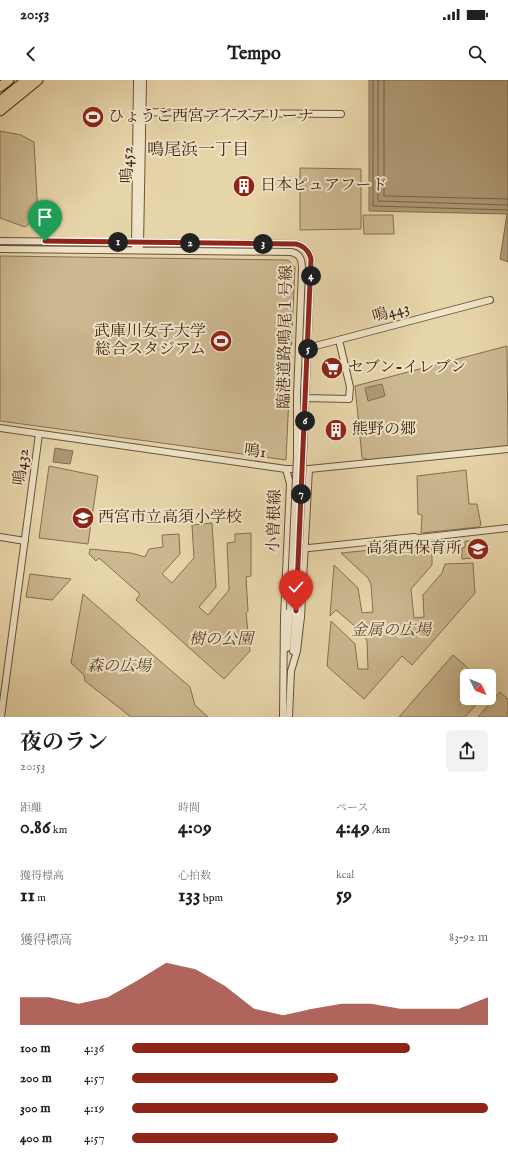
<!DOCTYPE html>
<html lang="ja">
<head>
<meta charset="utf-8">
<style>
	body { margin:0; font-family:"IM FELL English","Noto Serif JP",serif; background:#f2f2f2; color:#202124; height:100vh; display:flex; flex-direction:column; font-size:15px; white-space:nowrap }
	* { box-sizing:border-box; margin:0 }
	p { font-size:13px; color:#757577 }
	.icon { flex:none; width:22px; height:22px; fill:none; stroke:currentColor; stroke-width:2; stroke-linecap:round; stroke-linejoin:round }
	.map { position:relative; height:637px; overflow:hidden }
	.drawer { display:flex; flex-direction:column; background:#fff; flex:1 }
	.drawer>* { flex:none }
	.needle { width:26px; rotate:133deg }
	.buttons { position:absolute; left:460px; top:589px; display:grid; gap:8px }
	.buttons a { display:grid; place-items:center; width:36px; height:36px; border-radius:6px; background:#fff; box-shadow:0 4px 16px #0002; font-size:20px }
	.pin { position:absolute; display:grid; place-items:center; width:34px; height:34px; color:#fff; margin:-41px -17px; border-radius:50% 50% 50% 0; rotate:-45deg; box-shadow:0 0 4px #0007 }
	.pin .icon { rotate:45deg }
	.km { position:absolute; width:20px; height:20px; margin:-10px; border-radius:50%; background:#222; color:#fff; font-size:11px; line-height:20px; text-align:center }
	.round { display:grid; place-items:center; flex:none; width:42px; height:42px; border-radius:6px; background:#f2f2f2 }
	.headline { display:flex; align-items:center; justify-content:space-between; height:68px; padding:0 20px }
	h1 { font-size:22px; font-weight:700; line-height:30px }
	.stats { display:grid; grid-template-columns:repeat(3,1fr); gap:6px; height:68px; padding:4px 20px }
	.stats div { display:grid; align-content:center }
	.stats b { font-size:20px; font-weight:700 }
	.stats small { font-size:11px; font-weight:400 }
	.stats p { font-size:11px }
	.chart { height:112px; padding:8px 20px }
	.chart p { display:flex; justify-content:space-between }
	.chart svg { width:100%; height:72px; margin-top:4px; fill:#8f2418; opacity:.7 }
	ul { padding:0 20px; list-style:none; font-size:13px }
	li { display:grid; grid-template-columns:64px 48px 1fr; align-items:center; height:30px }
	li i { height:10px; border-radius:5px; background:#8f2418 }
	.status { display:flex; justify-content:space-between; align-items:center; height:28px; padding:0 20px; background:#fff; direction:ltr }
	.status svg { height:11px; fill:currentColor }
	header { display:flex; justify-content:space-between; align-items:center; height:52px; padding:0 20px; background:#fff; font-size:18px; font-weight:700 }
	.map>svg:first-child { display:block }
	.green { fill:#cbb790; stroke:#866e51 }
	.water { fill:#af9a76; stroke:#836c4e }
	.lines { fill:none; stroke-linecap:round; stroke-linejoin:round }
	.shore { stroke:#786044; stroke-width:1 }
	.minor-casing { stroke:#6b5238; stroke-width:8 }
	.highway-casing { stroke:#422612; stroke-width:11 }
	.minor { stroke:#efe4c8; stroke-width:6 }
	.highway { stroke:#e7d5aa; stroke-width:9 }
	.minor-bridge-casing { stroke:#6b5238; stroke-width:8; stroke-linecap:butt }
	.minor-bridge { stroke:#efe4c8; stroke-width:6 }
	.route-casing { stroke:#fff; stroke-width:8 }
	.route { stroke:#8f2418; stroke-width:5 }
	.labels { text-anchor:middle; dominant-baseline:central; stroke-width:4; stroke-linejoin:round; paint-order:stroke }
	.poi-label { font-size:16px; fill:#422612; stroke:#efe4c8; text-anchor:start }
	.street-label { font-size:16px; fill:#422612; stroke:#efe4c8 }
	.park-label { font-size:16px; font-style:italic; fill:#5d432b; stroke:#efe4c8 }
	.neighbourhood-label { font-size:17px; fill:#422612; stroke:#efe4c8 }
</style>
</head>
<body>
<div class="status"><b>20:53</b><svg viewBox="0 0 49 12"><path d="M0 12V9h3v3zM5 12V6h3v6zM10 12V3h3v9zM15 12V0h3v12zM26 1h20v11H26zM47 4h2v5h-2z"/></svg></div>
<header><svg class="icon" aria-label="back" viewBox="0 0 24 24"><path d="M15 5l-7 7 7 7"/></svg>Tempo<svg class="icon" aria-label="search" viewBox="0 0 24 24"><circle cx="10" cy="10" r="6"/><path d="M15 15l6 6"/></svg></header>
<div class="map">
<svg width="508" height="637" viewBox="0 0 508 637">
	<rect width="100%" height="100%" fill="#e7d5aa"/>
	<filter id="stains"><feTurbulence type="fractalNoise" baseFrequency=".005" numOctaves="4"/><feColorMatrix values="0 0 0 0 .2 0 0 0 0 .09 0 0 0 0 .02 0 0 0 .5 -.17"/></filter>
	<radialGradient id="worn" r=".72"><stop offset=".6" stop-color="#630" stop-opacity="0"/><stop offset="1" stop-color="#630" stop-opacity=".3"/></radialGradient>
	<!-- green -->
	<path class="green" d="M0,51L21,55L34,62L38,137L25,147L0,138Z
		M300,88L361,89V149L300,150Z
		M363,135H393L394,154H364Z
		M0,176L288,180L295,187L286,380L0,341Z
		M507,266L508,367L370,380L362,378L355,306Z
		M49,386L98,396L88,464L39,458Z
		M466,390L469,424H477L481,445L479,447L421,453L422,435L418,434L417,396Z
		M212,443L216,507L199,527L208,535L229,510L227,463L235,462V454L251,453V496L246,497L248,531L246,533L250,571L224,599L136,520L140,514L99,478L96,481L89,474L90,469L131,473L145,477L149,469L163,467L162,455L179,454L180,474L162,494L172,503L194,478L192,445Z
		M465,461H471L477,467L473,472V478L462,479V468L465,467Z
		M432,464V485L411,509L414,538L424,537L423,515L442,493L445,484L473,483L475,513L412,585L402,576L364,619L327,586L331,541L355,564L358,589H368L367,561L364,554L336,530L330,536L334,485L358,508L362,533L373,532L371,504L368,498L341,473Z
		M30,494L71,499L52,520L26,517Z
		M83,514L190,607L195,625L208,637H131L85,601L84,595L71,583Z
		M453,575L477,596H467V618H482L465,637H399Z
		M500,612L508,619V637H478Z"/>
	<!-- water -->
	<path class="water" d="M369,0H508V182L500,179L507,134L369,131Z
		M382,304L385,316L368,321L365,308Z
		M55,368L73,371L70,384L53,382Z"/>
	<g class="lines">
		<!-- shore -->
		<path class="shore" d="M373,0V126L508,130
			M378,0V121L508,125
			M384,0V116L508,119"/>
		<!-- minor casing -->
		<g class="minor-casing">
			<path id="minor" d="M136,32L341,34
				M0,161L296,164C305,166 309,171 311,179L303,376
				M135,166L137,0
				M140,166L143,0
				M0,169L291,172C301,174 302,181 302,190L297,315V376
				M304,269L490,220
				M304,319L306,318L349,319L350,307L339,260
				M0,348L286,389H309L508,369
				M0,457L25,461
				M309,468L414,457L419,458L508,448
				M287,568L290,530
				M293,571L296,531
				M1,637L39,354
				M283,637L284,537L290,404L286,389
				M289,637L291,591L297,571L301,537L309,389"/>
		</g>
		<!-- highway casing -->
		<g class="highway-casing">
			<path id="highway" d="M0,7L9,0
				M0,21L26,0
				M0,31L38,0"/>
		</g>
		<!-- minor -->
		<use href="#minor" class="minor"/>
		<!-- highway -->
		<use href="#highway" class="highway"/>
		<!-- minor-bridge casing -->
		<g class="minor-bridge-casing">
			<path id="minor-bridge" d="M290,530L297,376
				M296,531L303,376"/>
		</g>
		<!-- minor-bridge -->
		<use href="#minor-bridge" class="minor-bridge"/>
	</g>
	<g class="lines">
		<!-- route casing -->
		<g class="route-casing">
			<path id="route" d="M45,161L296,164C305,166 309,171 311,179L296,531"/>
		</g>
		<!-- route -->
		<use href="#route" class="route"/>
	</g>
	<!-- icons -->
	<defs>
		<g id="stadium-disc" transform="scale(1.15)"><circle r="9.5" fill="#8f2418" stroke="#efe4c8"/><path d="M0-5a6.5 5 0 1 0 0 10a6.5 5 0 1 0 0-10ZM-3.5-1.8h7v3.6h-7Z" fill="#fff"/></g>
		<g id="building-disc" transform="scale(1.15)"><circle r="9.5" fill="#8f2418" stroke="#efe4c8"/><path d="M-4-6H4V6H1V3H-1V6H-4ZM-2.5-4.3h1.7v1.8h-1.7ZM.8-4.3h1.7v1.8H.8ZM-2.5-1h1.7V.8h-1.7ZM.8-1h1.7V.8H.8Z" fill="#fff"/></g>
		<g id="supermarket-disc" transform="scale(1.15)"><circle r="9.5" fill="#8f2418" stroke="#efe4c8"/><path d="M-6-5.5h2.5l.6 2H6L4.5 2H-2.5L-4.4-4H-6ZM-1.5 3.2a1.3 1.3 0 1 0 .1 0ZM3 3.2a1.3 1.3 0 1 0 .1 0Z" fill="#fff"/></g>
		<g id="school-disc" transform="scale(1.15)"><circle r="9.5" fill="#8f2418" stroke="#efe4c8"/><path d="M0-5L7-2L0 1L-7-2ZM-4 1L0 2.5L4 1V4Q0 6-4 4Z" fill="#fff"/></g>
	</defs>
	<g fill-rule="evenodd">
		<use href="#stadium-disc" x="93" y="37"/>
		<use href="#building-disc" x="244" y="106"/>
		<use href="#stadium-disc" x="221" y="261"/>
		<use href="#supermarket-disc" x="332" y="288"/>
		<use href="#building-disc" x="336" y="350"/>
		<use href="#school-disc" x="83" y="438"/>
		<use href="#school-disc" x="478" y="469"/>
	</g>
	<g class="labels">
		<!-- poi labels -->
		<g class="poi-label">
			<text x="108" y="37">ひょうご西宮アイスアリーナ</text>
			<text x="260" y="106">日本ピュアフード</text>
			<text x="206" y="252" text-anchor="end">武庫川女子大学<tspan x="206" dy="18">総合スタジアム</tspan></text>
			<text x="348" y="288">セブン-イレブン</text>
			<text x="352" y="350">熊野の郷</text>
			<text x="98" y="438">西宮市立高須小学校</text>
			<text x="462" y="469" text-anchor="end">高須西保育所</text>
		</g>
		<!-- street labels -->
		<g class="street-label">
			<text transform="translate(128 85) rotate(-89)">鳴452</text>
			<text transform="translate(391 233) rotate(-15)">鳴443</text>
			<text transform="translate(286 257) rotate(-89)">臨港道路鳴尾１号線</text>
			<text transform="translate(255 372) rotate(8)">鳴1</text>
			<text transform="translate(22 387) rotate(-83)">鳴432</text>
			<text transform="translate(275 441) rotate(-88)">小曽根線</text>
		</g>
		<!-- park labels -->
		<g class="park-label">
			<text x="391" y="551">金属の広場</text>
			<text x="221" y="560">樹の公園</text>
			<text x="119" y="587">森の広場</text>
		</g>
		<!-- neighbourhood labels -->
		<g class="neighbourhood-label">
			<text x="198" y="70">鳴尾浜一丁目</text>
		</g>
	</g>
	<rect width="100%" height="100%" filter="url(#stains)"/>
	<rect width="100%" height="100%" fill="url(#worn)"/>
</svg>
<div class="buttons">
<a><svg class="needle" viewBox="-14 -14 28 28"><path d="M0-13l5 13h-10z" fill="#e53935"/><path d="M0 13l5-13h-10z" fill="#757577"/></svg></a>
</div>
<div class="pin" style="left:45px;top:161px;background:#1e9e55"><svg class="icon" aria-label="arrive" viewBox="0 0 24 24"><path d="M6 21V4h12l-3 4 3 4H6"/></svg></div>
<div class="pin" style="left:296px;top:531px;background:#d93025"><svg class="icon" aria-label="check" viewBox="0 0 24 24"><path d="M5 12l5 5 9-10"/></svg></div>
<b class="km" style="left:118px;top:162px">1</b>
<b class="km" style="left:190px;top:163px">2</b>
<b class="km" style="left:263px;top:164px">3</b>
<b class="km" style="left:311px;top:196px">4</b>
<b class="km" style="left:308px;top:269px">5</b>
<b class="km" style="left:305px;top:341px">6</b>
<b class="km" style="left:301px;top:414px">7</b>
</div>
<section class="drawer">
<div class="headline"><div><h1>夜のラン</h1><p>20:53</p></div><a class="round"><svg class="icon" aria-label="share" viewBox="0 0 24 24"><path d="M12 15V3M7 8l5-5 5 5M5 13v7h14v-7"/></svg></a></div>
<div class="stats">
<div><p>距離</p><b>0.86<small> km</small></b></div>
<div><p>時間</p><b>4:09</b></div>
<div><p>ペース</p><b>4:49<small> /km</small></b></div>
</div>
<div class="stats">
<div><p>獲得標高</p><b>11<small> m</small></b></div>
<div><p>心拍数</p><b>133<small> bpm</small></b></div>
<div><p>kcal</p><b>59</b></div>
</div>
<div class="chart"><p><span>獲得標高</span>83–92 m</p>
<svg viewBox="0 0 160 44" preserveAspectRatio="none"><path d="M0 44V27L10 27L20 31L30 27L40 17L50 6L60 10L70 20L80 34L90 38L100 34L110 31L120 31L130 34L140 34L150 34L160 27V44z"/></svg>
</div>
<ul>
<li><b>100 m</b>4:36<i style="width:78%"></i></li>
<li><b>200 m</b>4:57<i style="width:58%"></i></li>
<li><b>300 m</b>4:19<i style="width:100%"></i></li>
<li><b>400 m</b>4:57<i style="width:58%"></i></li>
</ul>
</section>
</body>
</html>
